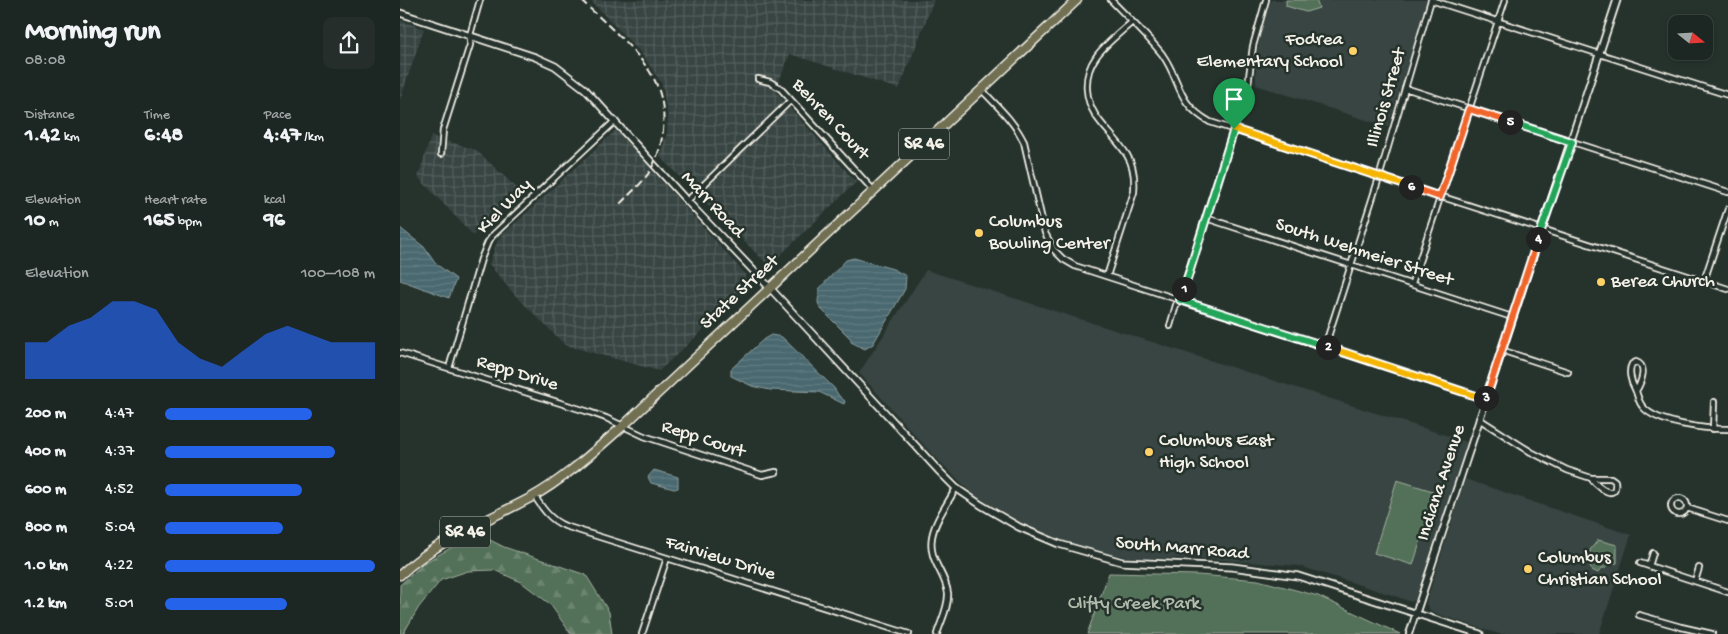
<!DOCTYPE html>
<html lang="en">
<head>
<meta charset="utf-8">
<style>
	body { margin:0; font-family:"Gochi Hand",sans-serif; background:#252e2a; color:#f1f3f6; height:100vh; display:flex; flex-direction:column; font-size:19px; white-space:nowrap }
	* { box-sizing:border-box; margin:0 }
	p { font-size:16px; color:#a0a5a5 }
	.icon { flex:none; width:28px; height:28px; fill:none; stroke:currentColor; stroke-width:2; stroke-linecap:round; stroke-linejoin:round }
	.map { position:relative; flex:1; overflow:hidden }
	.drawer { display:flex; flex-direction:column; background:#1c2622; width:400px }
	.drawer>* { flex:none }
	.needle { width:32px; rotate:108deg }
	.buttons { position:absolute; left:1268px; top:15px; display:grid; gap:10px }
	.buttons a { display:grid; place-items:center; width:45px; height:45px; border-radius:10px; background:#1c2622; box-shadow:0 2px 8px #0003,0 0 0 1px #3a4340; font-size:25px }
	.pin { position:absolute; display:grid; place-items:center; width:42px; height:42px; color:#fff; margin:-51px -21px; border-radius:50% 50% 50% 0; rotate:-45deg; box-shadow:0 0 5px #0007 }
	.pin .icon { rotate:45deg }
	.km { position:absolute; width:25px; height:25px; margin:-12px; border-radius:50%; background:#222; color:#fff; font-size:14px; line-height:25px; text-align:center }
	.round { display:grid; place-items:center; flex:none; width:52px; height:52px; border-radius:10px; background:#252e2a }
	.summary { display:flex; align-items:center; justify-content:space-between; height:85px; padding:0 25px }
	h1 { font-size:28px; font-weight:700; line-height:38px }
	.figures { display:grid; grid-template-columns:repeat(3,1fr); gap:8px; height:85px; padding:5px 25px }
	.figures div { display:grid; align-content:center }
	.figures b { font-size:21px; font-weight:700 }
	.figures small { font-size:14px; font-weight:400 }
	.figures p { font-size:14px }
	.chart { height:140px; padding:10px 25px }
	.chart p { display:flex; justify-content:space-between }
	.chart svg { width:100%; height:90px; margin-top:5px; fill:#2563eb; opacity:.7 }
	ul { padding:0 25px; list-style:none; font-size:16px }
	li { display:grid; grid-template-columns:80px 60px 1fr; align-items:center; height:38px }
	li i { height:12px; border-radius:6px; background:#2563eb }
	main { display:flex; flex:1; min-height:0 }
	.map>svg:first-child { display:block }
	.built { fill:#374442 }
	.industrial { fill:url(#industrial-grid) }
	.forest { fill:url(#forest-firs); stroke:#a3b0a0 }
	.park { fill:#527058; stroke:#a3b0a0 }
	.water { fill:url(#water-rules); stroke:#8d9f9f }
	.lines { fill:none; stroke-linecap:round; stroke-linejoin:round }
	.minor-casing { stroke:#f4f1e8; stroke-width:8 }
	.tertiary-casing { stroke:#f4f1e8; stroke-width:9 }
	.trunk-casing { stroke:#f4f1e8; stroke-width:11 }
	.minor { stroke:#26332d; stroke-width:4.5 }
	.tertiary { stroke:#26332d; stroke-width:5.5 }
	.trunk { stroke:#716f52; stroke-width:8 }
	.rail { stroke:#f4f1e8; stroke-width:2; stroke-dasharray:8 4; stroke-linecap:butt }
	.split-1-casing { stroke:#fff; stroke-width:10 }
	.split-2-casing { stroke:#fff; stroke-width:10 }
	.split-3-casing { stroke:#fff; stroke-width:10 }
	.split-4-casing { stroke:#fff; stroke-width:10 }
	.split-5-casing { stroke:#fff; stroke-width:10 }
	.split-6-casing { stroke:#fff; stroke-width:10 }
	.split-7-casing { stroke:#fff; stroke-width:10 }
	.split-1 { stroke:#22a559; stroke-width:6 }
	.split-2 { stroke:#22a559; stroke-width:6 }
	.split-3 { stroke:#f5b400; stroke-width:6 }
	.split-4 { stroke:#f0652b; stroke-width:6 }
	.split-5 { stroke:#22a559; stroke-width:6 }
	.split-6 { stroke:#f0652b; stroke-width:6 }
	.split-7 { stroke:#f5b400; stroke-width:6 }
	.poi-dot { fill:#ffd166; stroke:#26332d; stroke-width:2 }
	.labels { text-anchor:middle; dominant-baseline:central; stroke-width:5; stroke-linejoin:round; paint-order:stroke }
	.shield { fill:#26332d; stroke:#b6b8b0; stroke-width:1 }
	.shield-label { font-size:18px; font-weight:bold; fill:#f4f1e8 }
	.poi-label { font-size:19px; fill:#f4f1e8; stroke:#26332d; text-anchor:start }
	.street-label { font-size:19px; fill:#f4f1e8; stroke:#26332d }
	.park-label { font-size:19px; fill:#b3bdae; stroke:#26332d }
</style>
</head>
<body>
<main>
<section class="drawer">
<div class="summary"><div><h1>Morning run</h1><p>08:08</p></div><a class="round"><svg class="icon" aria-label="share" viewBox="0 0 24 24"><path d="M12 15V3M7 8l5-5 5 5M5 13v7h14v-7"/></svg></a></div>
<div class="figures">
<div><p>Distance</p><b>1.42<small> km</small></b></div>
<div><p>Time</p><b>6:48</b></div>
<div><p>Pace</p><b>4:47<small> /km</small></b></div>
</div>
<div class="figures">
<div><p>Elevation</p><b>10<small> m</small></b></div>
<div><p>Heart rate</p><b>165<small> bpm</small></b></div>
<div><p>kcal</p><b>96</b></div>
</div>
<div class="chart"><p><span>Elevation</span>100–108 m</p>
<svg viewBox="0 0 160 44" preserveAspectRatio="none"><path d="M0 44V26L10 26L20 18L30 14L40 6L50 6L60 10L70 26L80 34L90 38L100 30L110 22L120 18L130 22L140 26L150 26L160 26V44z"/></svg>
</div>
<ul>
<li><b>200 m</b>4:47<i style="width:70%"></i></li>
<li><b>400 m</b>4:37<i style="width:81%"></i></li>
<li><b>600 m</b>4:52<i style="width:65%"></i></li>
<li><b>800 m</b>5:04<i style="width:56%"></i></li>
<li><b>1.0 km</b>4:22<i style="width:100%"></i></li>
<li><b>1.2 km</b>5:01<i style="width:58%"></i></li>
</ul>
</section>
<div class="map">
<svg width="1328" height="634" viewBox="0 0 1328 634">
	<defs>
		<pattern id="industrial-grid" width="8" height="8" patternUnits="userSpaceOnUse" patternTransform="scale(1.25)"><rect width="8" height="8" fill="#374442"/><path d="M0 4h8M4 0v8" fill="none" stroke="#555f5d"/></pattern>
		<pattern id="forest-firs" width="22" height="20" patternUnits="userSpaceOnUse" patternTransform="scale(1.25)"><rect width="22" height="20" fill="#527058"/><path d="M5 1l3.5 6h-7zM16 11l3.5 6h-7z" fill="#6c8570"/></pattern>
		<pattern id="water-rules" width="6" height="5" patternUnits="userSpaceOnUse" patternTransform="scale(1.25)"><rect width="6" height="5" fill="#49686f"/><path d="M0 2.5h6" fill="none" stroke="#647e84"/></pattern>
	</defs>
	<rect width="100%" height="100%" fill="#26332d"/>
	<filter id="ink" filterUnits="userSpaceOnUse"><feTurbulence type="fractalNoise" baseFrequency=".02" numOctaves="2"/><feDisplacementMap in="SourceGraphic" scale="10" xChannelSelector="R" yChannelSelector="G"/><feConvolveMatrix kernelMatrix="1 2 1 2 8 2 1 2 1" color-interpolation-filters="sRGB"/></filter>
	<g filter="url(#ink)">
		<!-- built -->
		<path class="built" d="M871,0H1028L988,127L856,85V61L861,31Z
			M526,270L1067,442L1017,599L1011,602L995,596L899,566L794,558L739,559L709,554L668,543L619,522L574,495L531,453L459,373Z
			M1065,479L1231,535L1199,634H1099L1031,612L1026,603Z"/>
		<!-- industrial -->
		<path class="industrial" d="M190,0H534L499,89L390,54L375,91L456,182L369,266L260,157L267,133L268,117L262,84L241,53Z
			M0,20L24,29L0,100Z
			M216,130L345,274V291L259,371L165,345L112,292L89,264L98,239Z
			M31,136L76,150L120,191L73,235L18,177Z"/>
		<!-- forest -->
		<path class="forest" d="M84,537L104,547L186,575L209,612L212,634H171L150,604L121,582L94,570L68,571L41,580L19,607L3,634H0V585L24,563L56,545Z"/>
		<!-- park -->
		<path class="park" d="M886,0H916L919,8L906,12L886,6Z
			M997,480L1036,492L1013,565L974,553Z
			M1198,540L1217,545V563L1210,564L1206,568H1202L1198,573L1192,570L1189,564L1191,558L1190,550Z
			M709,573L798,575L858,580L918,596L1000,634H687Z"/>
		<!-- water -->
		<path class="water" d="M0,228L24,247L35,263L56,279L49,298L0,280Z
			M454,258L493,269L506,276L505,289L473,344L465,349L451,342V339L421,309L418,303L419,289L446,260Z
			M371,335L382,337L434,388L439,396L445,401L444,404L419,392L370,390L352,386L331,376V369L364,339Z
			M254,470L278,477V488L274,489L251,483L248,477Z"/>
		<g class="lines">
			<!-- minor casing -->
			<g class="minor-casing">
				<path id="minor" d="M711,0C727,17 747,35 762,54C782,82 775,102 810,122L1328,289
					M358,79L370,82L380,88L474,191
					M1005,88L1328,192
					M582,90C597,106 614,121 624,142L645,233L654,250L663,259L675,266L1085,399
					M41,154L43,130L70,45V35L80,0
					M287,201L391,100
					M806,218L1112,317
					M707,276L734,192C735,179 734,166 727,155C713,132 689,119 687,90C686,79 689,67 696,57C704,45 721,32 732,22
					M1304,281L1328,209
					M1012,283L1105,0
					M770,326L776,305L780,300L848,85L853,46L866,0
					M925,346L978,181L1031,0L1328,95
					M1101,350L1168,372
					M0,353L186,411L206,418L244,436L362,475L376,472
					M49,368L81,259L88,242L93,235L215,121
					M1236,391C1241,383 1248,366 1236,362L1232,364C1228,371 1231,382 1235,389C1238,395 1238,402 1243,407C1257,424 1307,429 1328,429
					M1079,419L1131,452L1167,470L1191,478H1211L1215,481C1218,503 1197,487 1191,478
					M1313,429L1314,402
					M134,495C142,508 150,520 165,526L509,634
					M1271 506a8 8 0 1 1 16 0a8 8 0 1 1-16 0Z
					M1287,508L1328,521
					M1240,563L1328,592
					M1249,566L1253,553
					M1295,581L1299,568
					M1239,615L1281,627L1312,634
					M242,634L267,558
					M537,634C541,621 549,606 548,593C545,572 528,561 532,537C535,520 548,503 556,488
					M1009,634L1016,613"/>
			</g>
			<!-- tertiary casing -->
			<g class="tertiary-casing">
				<path id="tertiary" d="M0,13L135,57L155,66L185,89L287,201L370,288L538,470L556,488L581,505L619,527L659,544L722,562L832,567L898,576L1080,634
					M1016,613L1217,0"/>
			</g>
			<!-- trunk casing -->
			<g class="trunk-casing">
				<path id="trunk" d="M0,575C37,540 87,521 132,497C166,478 194,451 223,426L677,0"/>
			</g>
			<!-- minor -->
			<use href="#minor" class="minor"/>
			<!-- tertiary -->
			<use href="#tertiary" class="tertiary"/>
			<!-- trunk -->
			<use href="#trunk" class="trunk"/>
			<!-- rail -->
			<path class="rail" d="M181,0C205,23 232,45 250,72C269,101 267,142 250,171C242,184 229,194 219,205"/>
		</g>
	</g>
	<g class="lines" filter="url(#ink)">
		<!-- split-1 casing -->
		<g class="split-1-casing">
			<path id="split-1" d="M784,289L834,129"/>
		</g>
		<!-- split-2 casing -->
		<g class="split-2-casing">
			<path id="split-2" d="M784,289L780,300L928,347"/>
		</g>
		<!-- split-3 casing -->
		<g class="split-3-casing">
			<path id="split-3" d="M928,347L1085,399L1086,398"/>
		</g>
		<!-- split-4 casing -->
		<g class="split-4-casing">
			<path id="split-4" d="M1086,398L1138,239"/>
		</g>
		<!-- split-5 casing -->
		<g class="split-5-casing">
			<path id="split-5" d="M1110,122L1172,142L1138,239"/>
		</g>
		<!-- split-6 casing -->
		<g class="split-6-casing">
			<path id="split-6" d="M1011,187L1040,197L1069,109L1110,122"/>
		</g>
		<!-- split-7 casing -->
		<g class="split-7-casing">
			<path id="split-7" d="M834,129L1011,187"/>
		</g>
		<!-- split-1 -->
		<use href="#split-1" class="split-1"/>
		<!-- split-2 -->
		<use href="#split-2" class="split-2"/>
		<!-- split-3 -->
		<use href="#split-3" class="split-3"/>
		<!-- split-4 -->
		<use href="#split-4" class="split-4"/>
		<!-- split-5 -->
		<use href="#split-5" class="split-5"/>
		<!-- split-6 -->
		<use href="#split-6" class="split-6"/>
		<!-- split-7 -->
		<use href="#split-7" class="split-7"/>
	</g>
	<!-- markers -->
	<g class="poi-dot">
		<circle cx="953" cy="51" r="5"/>
		<circle cx="579" cy="233" r="5"/>
		<circle cx="1201" cy="282" r="5"/>
		<circle cx="749" cy="452" r="5"/>
		<circle cx="1128" cy="569" r="5"/>
	</g>
	<g class="labels">
		<!-- shield labels -->
		<g class="shield">
			<rect x="499" y="128.5" width="50" height="31" rx="4"/>
			<rect x="40" y="516.5" width="50" height="31" rx="4"/>
		</g>
		<g class="shield-label">
			<text x="524" y="144">SR 46</text>
			<text x="65" y="532">SR 46</text>
		</g>
		<!-- poi labels -->
		<g class="poi-label">
			<text x="943" y="40" text-anchor="end">Fodrea<tspan x="943" dy="22">Elementary School</tspan></text>
			<text x="589" y="222">Columbus<tspan x="589" dy="22">Bowling Center</tspan></text>
			<text x="1211" y="282">Berea Church</text>
			<text x="759" y="441">Columbus East<tspan x="759" dy="22">High School</tspan></text>
			<text x="1138" y="558">Columbus<tspan x="1138" dy="22">Christian School</tspan></text>
		</g>
		<!-- street labels -->
		<g class="street-label">
			<text transform="translate(987 98) rotate(-74)">Illinois Street</text>
			<text transform="translate(430 120) rotate(47)">Behren Court</text>
			<text transform="translate(312 205) rotate(47)">Marr Road</text>
			<text transform="translate(105 207) rotate(-46)">Kiel Way</text>
			<text transform="translate(964 253) rotate(18)">South Wehmeier Street</text>
			<text transform="translate(340 293) rotate(-43)">State Street</text>
			<text transform="translate(117 374) rotate(17)">Repp Drive</text>
			<text transform="translate(303 440) rotate(18)">Repp Court</text>
			<text transform="translate(1042 483) rotate(-72)">Indiana Avenue</text>
			<text transform="translate(782 549) rotate(5)">South Marr Road</text>
			<text transform="translate(320 559) rotate(17)">Fairview Drive</text>
		</g>
		<!-- park labels -->
		<g class="park-label">
			<text x="734" y="604">Clifty Creek Park</text>
		</g>
	</g>
</svg>
<div class="buttons">
<a><svg class="needle" viewBox="-14 -14 28 28"><path d="M0-13l5 13h-10z" fill="#e53935"/><path d="M0 13l5-13h-10z" fill="#a0a5a5"/></svg></a>
</div>
<div class="pin" style="left:834px;top:129px;background:#1e9e55"><svg class="icon" aria-label="arrive" viewBox="0 0 24 24"><path d="M6 21V4h12l-3 4 3 4H6"/></svg></div>
<b class="km" style="left:784px;top:289px">1</b>
<b class="km" style="left:928px;top:347px">2</b>
<b class="km" style="left:1086px;top:398px">3</b>
<b class="km" style="left:1138px;top:239px">4</b>
<b class="km" style="left:1110px;top:122px">5</b>
<b class="km" style="left:1011px;top:187px">6</b>
</div>
</main>
</body>
</html>
